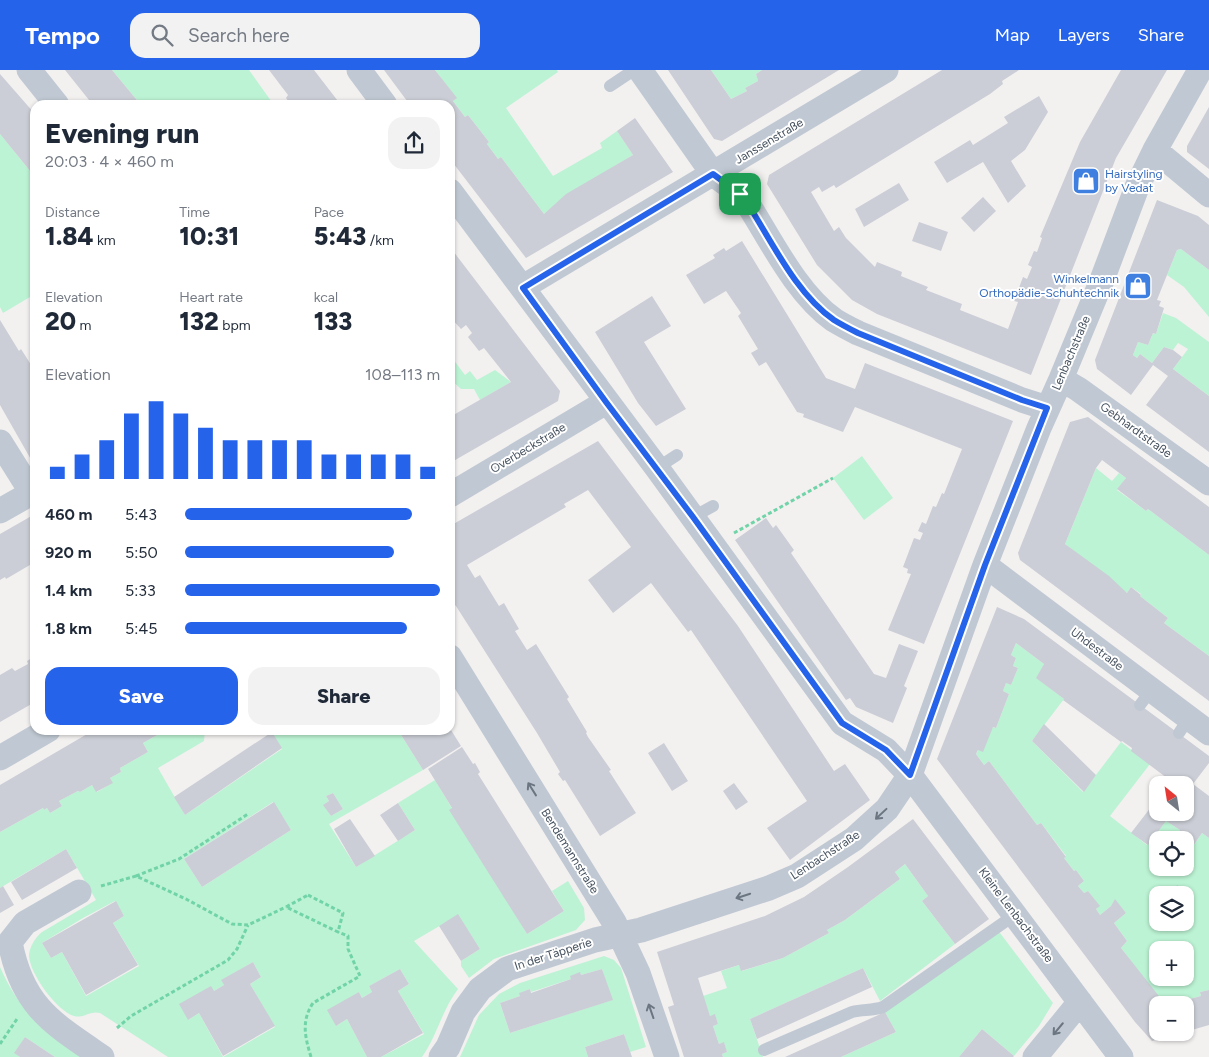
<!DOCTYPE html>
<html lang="en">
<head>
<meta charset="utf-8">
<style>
	body { margin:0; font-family:Figtree,sans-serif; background:#f2f2f3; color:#1f2937; height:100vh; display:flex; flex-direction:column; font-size:19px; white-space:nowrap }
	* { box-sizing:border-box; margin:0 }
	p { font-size:16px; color:#747a83 }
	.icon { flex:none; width:28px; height:28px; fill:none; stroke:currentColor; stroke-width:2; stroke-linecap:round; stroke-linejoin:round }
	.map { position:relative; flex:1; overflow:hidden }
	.details { position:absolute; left:30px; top:30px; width:425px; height:635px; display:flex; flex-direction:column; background:#fff; border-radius:15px; box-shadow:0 1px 4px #0004 }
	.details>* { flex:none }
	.needle { width:32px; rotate:330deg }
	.buttons { position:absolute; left:1149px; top:706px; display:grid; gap:10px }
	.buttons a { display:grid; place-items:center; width:45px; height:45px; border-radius:10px; background:#fff; box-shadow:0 1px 4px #0004; font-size:25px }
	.pin { position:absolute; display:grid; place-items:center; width:42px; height:42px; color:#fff; margin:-21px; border-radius:10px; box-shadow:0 2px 8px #0006 }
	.round { display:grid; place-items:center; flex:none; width:52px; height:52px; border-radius:15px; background:#f2f2f3 }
	.headline { display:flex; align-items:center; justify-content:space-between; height:85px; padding:0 15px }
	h1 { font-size:28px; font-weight:800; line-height:38px }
	.stats { display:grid; grid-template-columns:repeat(3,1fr); gap:8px; height:85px; padding:5px 15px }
	.stats div { display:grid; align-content:center }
	.stats b { font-size:25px; font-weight:800 }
	.stats small { font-size:14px; font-weight:400 }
	.stats p { font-size:14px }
	.chart { height:140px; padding:10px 15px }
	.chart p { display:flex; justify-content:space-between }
	.chart svg { width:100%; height:90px; margin-top:5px; stroke:#2563eb; stroke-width:6 }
	.button { display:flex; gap:10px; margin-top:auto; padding:10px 15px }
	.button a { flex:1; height:58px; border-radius:15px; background:#2563eb; color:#fff; font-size:20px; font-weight:800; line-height:58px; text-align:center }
	.button a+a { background:#f2f2f3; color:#1f2937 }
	ul { padding:0 15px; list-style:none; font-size:16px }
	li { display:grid; grid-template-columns:80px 60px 1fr; align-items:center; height:38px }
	li i { height:12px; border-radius:6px; background:#2563eb }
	header { display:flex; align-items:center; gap:30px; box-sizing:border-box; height:70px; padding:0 25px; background:#2563eb; color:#fff }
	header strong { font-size:24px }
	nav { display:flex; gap:28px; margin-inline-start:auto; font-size:18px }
	.search { width:350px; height:45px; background:#f2f2f3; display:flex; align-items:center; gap:12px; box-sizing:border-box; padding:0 18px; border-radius:15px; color:#747a83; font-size:19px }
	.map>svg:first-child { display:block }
	.green { fill:#bcf3d4; fill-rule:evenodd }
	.building { fill:#cbced6 }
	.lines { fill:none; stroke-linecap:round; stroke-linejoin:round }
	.path { stroke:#71d3a8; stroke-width:3; stroke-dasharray:4 2.5; stroke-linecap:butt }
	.lane { stroke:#c0c9d3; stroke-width:12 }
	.street { stroke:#c0c9d3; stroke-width:25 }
	.oneway { stroke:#6b7682 }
	.route-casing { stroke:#fff; stroke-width:10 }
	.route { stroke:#2563eb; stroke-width:6 }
	.labels { text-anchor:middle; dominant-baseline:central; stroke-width:4; stroke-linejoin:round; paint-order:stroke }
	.street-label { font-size:12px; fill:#46525f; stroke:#fff }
	.shop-label { font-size:12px; fill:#366cbe; stroke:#fff; text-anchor:start }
</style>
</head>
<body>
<header>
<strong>Tempo</strong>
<div class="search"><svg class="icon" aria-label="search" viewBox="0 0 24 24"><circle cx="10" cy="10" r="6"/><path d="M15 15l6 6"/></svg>Search here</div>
<nav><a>Map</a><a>Layers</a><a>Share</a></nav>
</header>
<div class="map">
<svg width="1209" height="987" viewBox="0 0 1209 987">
	<rect width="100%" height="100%" fill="#f3f0f0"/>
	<!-- green -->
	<path class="green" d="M112,0H249L274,35H141Z
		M435,0H557L558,2L506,38L553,106L602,78L600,73L617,61L633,85L567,125L544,144L501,87L498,89L487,74L489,72L468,45L465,47L453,31L456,28Z
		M711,0H762L756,4L758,11L745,18L747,21L731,29Z
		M0,64L35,107V224L3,243L0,237Z
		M1181,179L1209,200V247L1184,217L1167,205L1177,180Z
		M1163,243L1176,248L1209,272V326L1173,299L1188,279L1178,273L1173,280L1164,277L1152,293L1140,284L1137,288L1133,285L1138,272L1148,275L1153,263L1156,264Z
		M450,285L465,305L470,301L477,310L495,300L511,312L480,330L474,319H461L450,309Z
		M862,386L893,428L864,450L833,408Z
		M1096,398L1112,411L1119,403L1126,408L1117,420L1146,441L1148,439L1209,485V586L1164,553L1168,548L1140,526L1141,524L1131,517L1127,523L1065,474Z
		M1016,573L1044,594L1037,608L1064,629L1032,671L1083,722L1121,672L1150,694L1110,746L1147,775L1166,751L1180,760L1177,765L1184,770H1158V798H1185V771L1193,776L1202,763L1209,768V920L1200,922L1201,926L1166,935L1162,932L1121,878L1127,871L1114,853L1126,843L1115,830L1111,836L1100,845L1096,839L1099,836L1088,821L1084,823L1078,816L1084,811L1076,800L1074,801L1064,788L1066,786L1041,753L1037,755L989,691L984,695L976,684L993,657L996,658L1009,624L1003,621L1006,613L1011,615L1018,598L1013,596L1016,588L1011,585ZM1177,816L1189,823L1185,830V852H1158V825H1171ZM1158,880H1185V908H1158Z
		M166,660H205L204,671L158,698L185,745L282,679L270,660H398L423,700L329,754L356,797L415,760L398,733L435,710L527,864L564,841L552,821L568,811L584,838L585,850L576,860L494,889L469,908L461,896V891L480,879L458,845L414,871L458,919C442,940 437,966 422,987H381L424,964L398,921L409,914L400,899L369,916L372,922L362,928L359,922L336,956L347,949L367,987H168L100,943C90,940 83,949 74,946C57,941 29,903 29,885C30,876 35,868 42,862L96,830L66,779L0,818V762L43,738L44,740L47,738L50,743L62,736L59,731L78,721L80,722L92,715L97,722L112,713L110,708L121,702L120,698L148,682L143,673ZM333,723L343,739L331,746L324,735L329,731L326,726ZM273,732L291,760L202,817L184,789ZM115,831L124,846L113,853L139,896L86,926L62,882L51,888L42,873L83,848ZM253,892L261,907L250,914L275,957L223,987L199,943L188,950L214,921L224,915L222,910Z
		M905,794L928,826L922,831L955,874L880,931L863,898L750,949L763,987H723L722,984L727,982L724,973L719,974L713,956L718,954L715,945L710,946L703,926L727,918L721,901L739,895L742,901L783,888L829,863L827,860L845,850L900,809L895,802Z
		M997,859L1053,933L1039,956L1014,986L982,959L959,987H841L896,962L885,942Z
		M604,886L614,890L621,898L646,977L630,982L624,964L585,977L588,987H460L479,945L499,924L520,913ZM602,899L612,930L510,963L500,933L520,926V923L530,919L531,922L571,909L580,903L581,905Z
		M0,897C20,942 42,960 81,987H55L25,967L15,983L20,987H0Z"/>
	<!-- building -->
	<path class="building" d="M65,0H112L141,35H93Z
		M269,0H314L341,35H291L286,28L288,25Z
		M384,0H435L457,28L453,31L465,47L468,45L489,72L487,74L498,89L501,87L544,144L566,124L633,85L617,61L635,48L673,102L526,188L450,89V35H410Z
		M668,0H711L731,29L747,21L745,18L758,11L756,4L762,0H839L722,71L714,69Z
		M942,0H1019L1002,11L1003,14L990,24L836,118L834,115L822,122L819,117L811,122L834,161L839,157L846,168L875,197L877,192L902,202L901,206L928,217L926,220L962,234L960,240L1008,259L1018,232L1014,231L1023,207L1027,209L1032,197L1028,195L1034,181L1037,182L1042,168L1040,167L1080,72L1121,0H1167L1116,88L1031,305L877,244L852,230L817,195L767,114L769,105Z
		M0,4L35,44V107L0,64Z
		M1039,26L1048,42L1025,80L1011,91L1026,116L1008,133L983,92L947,113L934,92L970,70L973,75L1008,53L1004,47Z
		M1209,37V99L1187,82V76Z
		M899,113L909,130L864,157L855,139Z
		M983,127L996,141L974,162L961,148Z
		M1157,130L1198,146L1209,155V200L1181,179L1177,180L1157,230L1161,231L1159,236L1164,238L1156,264L1153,263L1148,275L1138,272L1133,285L1137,288L1140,284L1152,293L1164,277L1173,280L1182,287L1173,299L1209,326V382L1146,335L1168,306L1153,295L1131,325L1097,299L1095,290Z
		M919,152L948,162L941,181L912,171Z
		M742,171L826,308L855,319L865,293L1013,351L924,574L888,560L911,504L907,503L908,499L903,497L914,468L920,470L923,463L918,461L922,452L926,454L933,436L936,437L942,423L944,424L962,379L855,337L843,362L803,347L804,344L797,342L766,292L759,296L751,283L758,279L738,246L741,243L726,221L704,234L686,205L715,188L713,185L724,178L726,181Z
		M450,177L560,321L558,331L450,393V347L511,312L484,278L479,281L468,267L472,263L466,255L461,259L450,247Z
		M652,226L671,256L644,272L686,339L656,356L638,333L595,262Z
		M0,250L19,281L21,279L35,301V316L33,317L35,322V391L33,393L0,335Z
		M1088,347L1209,437V485L1148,439L1146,441L1117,419L1126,408L1102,390L1096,398L1065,474L1109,506L1127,523L1131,517L1141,525L1140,526L1168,548L1164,553L1209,586V631L1020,490L1018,483L1070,352Z
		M598,371L738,556L834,701L845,694L870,730L790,790L767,758L807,731L691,560L688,562L651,513L613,543L588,510L631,477L588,420L564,434L566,437L467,495L475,508L480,505L499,536L504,533L519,559L515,561L527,580L536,574L569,627L567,629L587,662L586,663L588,667L611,700L609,701L636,743L600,766L565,710L563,711L558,704L560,702L537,663L456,536L450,530V456Z
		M35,444V492L6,509L5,507L0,510V464Z
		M766,448L773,458L776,455L794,480L791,483L874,604L886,608L899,574L918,581L904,616L907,618L893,653L856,637L850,628L846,630L735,470Z
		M997,537L1024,549L1209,686V693L1193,714L1209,726V768L1202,763L1193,776L1176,765L1180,760L1166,751L1148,775L1131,763L1158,728V742H1185V715H1168L1171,711L1131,681L1132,678L1122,671L1121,672L1063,630L1064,629L1036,608L1044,594L1016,573L1011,585L1016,588L1013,596L1018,598L1011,615L1006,613L1003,621L1009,624L996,658L993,657L983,682L978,680L976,684L984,695L989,691L1037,755L1041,753L1066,787L1064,788L1074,801L1076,800L1084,811L1078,816L1084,823L1088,821L1100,836L1096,839L1100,845L1111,836L1115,829L1126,843L1114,853L1127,871L1121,878L1166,935H1158V962L1182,963L1152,971L1135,952L937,689Z
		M35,586V632L0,652V605L12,598L15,601L28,594L27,591Z
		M1044,654L1096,705L1084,722L1032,671Z
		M94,660H166L143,673L148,682L120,698L121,702L110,708L113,713L96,722L92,715L80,722L78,721L59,731L62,736L50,743L47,738L44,740L43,738L0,762V715Z
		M398,660H451L461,676L423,700Z
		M272,662L282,678L185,745L174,727Z
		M664,673L688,711L672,721L648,683Z
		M462,677L473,694L475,693L480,702L478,704L564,841L527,864L449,740L452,738L428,699Z
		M734,713L748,732L736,740L723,721Z
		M333,723L343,739L331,746L323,735L329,731L326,726Z
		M274,732L291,760L202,817L184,789Z
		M398,733L415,760L398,771L380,745Z
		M350,749L375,786L356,797L334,759Z
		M913,749L989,849L955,874L922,831L928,826L905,794L895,802L900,809L845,850L827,860L829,863L783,888L741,901L739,895L698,908L710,946L715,944L718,954L713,956L719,974L724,972L727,982L722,984L723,987H684L668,937L674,935L657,882L765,846L804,827L848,797Z
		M66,779L77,798L22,830L11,812Z
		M1177,815L1189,823L1185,830V825H1171Z
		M3,816L14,835L0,843V818Z
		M116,831L124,846L113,853L138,895L86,925L62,882L51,888L42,873Z
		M458,844L480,879L461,891L439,856Z
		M253,892L261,907L250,914L275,956L223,986L199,943L188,950L179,934L211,916L214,921L224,915L221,910Z
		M863,898L872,917L757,969L750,949Z
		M400,899L409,914L398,921L423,963L381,987H367L347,949L336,956L327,940L359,922L362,928L372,922L369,916Z
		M602,899L613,930L510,963L500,933L520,926L519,923L530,919L531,923L571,909L570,906L580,902L581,905Z
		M1209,920V955L1185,962V935L1171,934L1201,926L1200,922Z
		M885,942L896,962L841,987H785Z
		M982,959L1014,986L1013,987H959Z
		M624,964L632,987H588L585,977Z
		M25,967L55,987H20L14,983Z"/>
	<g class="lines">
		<!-- path -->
		<path class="path" d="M734,463L833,408
			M136,806L179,789L248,744
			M101,816L136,806L186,829L232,854L248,855L286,837
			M308,825L343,843L338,862L286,837Z
			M117,958L131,946L228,890L237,879L248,855
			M0,974L17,949
			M311,987C305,967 301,951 313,933L360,906L348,879V866L338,862"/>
		<!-- lane -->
		<path class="lane" d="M610,16L634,0
			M657,398L677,385
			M693,447L713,436
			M1140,635L1152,619
			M1179,663L1189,648
			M764,980L852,942C863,939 872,941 883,937L1016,844"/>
		<!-- street -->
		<path class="street" d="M29,0L57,35
			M359,0L385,35
			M640,0L713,104L740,124L746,131C771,170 796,223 834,250C842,255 850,259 858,263L1022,330L1047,338
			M1155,80L1209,125
			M450,121L657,398L842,653L886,680L910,705L1121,987
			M523,217L886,0
			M1061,309L1078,319L1209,413
			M0,372L32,423
			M450,425L606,332
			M0,441L35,421
			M985,495L1209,663
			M450,587L614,852L638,903L667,987
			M0,688L48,660
			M79,822L25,853L10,872C22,936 52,953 102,987
			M441,987L448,977L463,942L480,919L507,899L595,870L641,860L769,818L797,806L854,769L887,739L910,705L985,495L1039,358L1061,309L1102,210L1137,117L1155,80L1200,0
			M1035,987L1080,932"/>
	</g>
	<!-- one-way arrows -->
	<defs><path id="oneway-shaft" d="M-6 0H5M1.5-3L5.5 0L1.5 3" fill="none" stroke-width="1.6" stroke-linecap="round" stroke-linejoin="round" transform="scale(1.25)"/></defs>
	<g class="oneway">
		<use href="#oneway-shaft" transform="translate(532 719) rotate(-122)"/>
		<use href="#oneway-shaft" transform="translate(881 744) rotate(137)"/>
		<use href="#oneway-shaft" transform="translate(743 826) rotate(162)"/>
		<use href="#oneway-shaft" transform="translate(651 941) rotate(-109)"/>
		<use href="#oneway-shaft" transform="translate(1058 959) rotate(130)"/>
	</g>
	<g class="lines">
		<!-- route casing -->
		<g class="route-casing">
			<path id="route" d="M713,104L740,124L746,131C771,170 796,224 834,250C842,255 850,259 858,263L1022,330L1047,338L985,495L910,705L886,680L842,653L693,447L606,332L523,218Z"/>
		</g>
		<!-- route -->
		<use href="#route" class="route"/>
	</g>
	<!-- icons -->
	<defs>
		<g id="shop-square" transform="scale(1.4375)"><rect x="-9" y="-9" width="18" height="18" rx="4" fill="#3f7fe0" stroke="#fff"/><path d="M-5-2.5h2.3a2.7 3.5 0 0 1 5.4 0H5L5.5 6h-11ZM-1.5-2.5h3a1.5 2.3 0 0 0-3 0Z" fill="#fff"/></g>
	</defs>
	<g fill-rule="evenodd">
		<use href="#shop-square" x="1086" y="111"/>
		<use href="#shop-square" x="1138" y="216"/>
	</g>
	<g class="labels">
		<!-- street labels -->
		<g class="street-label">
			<text transform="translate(769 71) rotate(-31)">Janssenstraße</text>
			<text transform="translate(1071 283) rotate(-67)">Lenbachstraße</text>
			<text transform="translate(1136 360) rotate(36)">Gebhardtstraße</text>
			<text transform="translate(528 378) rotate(-31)">Overbeckstraße</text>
			<text transform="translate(1097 579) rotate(37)">Uhdestraße</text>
			<text transform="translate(570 781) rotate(58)">Bendemannstraße</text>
			<text transform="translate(825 785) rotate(-33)">Lenbachstraße</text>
			<text transform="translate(1016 845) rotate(53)">Kleine Lenbachstraße</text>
			<text transform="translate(553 884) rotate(-18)">In der Täpperie</text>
		</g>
		<!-- shop labels -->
		<g class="shop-label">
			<text x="1105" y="104">Hairstyling<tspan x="1105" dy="14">by Vedat</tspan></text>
			<text x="1119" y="209" text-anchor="end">Winkelmann<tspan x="1119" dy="14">Orthopädie-Schuhtechnik</tspan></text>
		</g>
	</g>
</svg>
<div class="buttons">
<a><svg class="needle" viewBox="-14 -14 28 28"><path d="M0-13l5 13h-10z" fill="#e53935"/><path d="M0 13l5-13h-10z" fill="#747a83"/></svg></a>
<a><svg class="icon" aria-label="locate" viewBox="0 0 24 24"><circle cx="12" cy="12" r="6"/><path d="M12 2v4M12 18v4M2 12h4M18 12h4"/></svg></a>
<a><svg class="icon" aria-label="layers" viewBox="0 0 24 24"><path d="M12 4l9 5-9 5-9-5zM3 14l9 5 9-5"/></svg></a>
<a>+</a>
<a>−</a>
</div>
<div class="pin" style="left:740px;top:124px;background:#1e9e55"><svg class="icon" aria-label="arrive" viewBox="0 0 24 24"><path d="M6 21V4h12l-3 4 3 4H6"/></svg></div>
<section class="details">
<div class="headline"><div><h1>Evening run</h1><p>20:03 · 4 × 460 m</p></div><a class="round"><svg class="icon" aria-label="share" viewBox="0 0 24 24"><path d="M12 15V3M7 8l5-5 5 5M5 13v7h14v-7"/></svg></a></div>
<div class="stats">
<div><p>Distance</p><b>1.84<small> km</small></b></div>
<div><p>Time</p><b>10:31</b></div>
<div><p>Pace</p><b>5:43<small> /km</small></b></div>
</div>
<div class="stats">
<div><p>Elevation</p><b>20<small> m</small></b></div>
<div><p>Heart rate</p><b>132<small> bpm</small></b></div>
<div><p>kcal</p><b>133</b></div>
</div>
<div class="chart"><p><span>Elevation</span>108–113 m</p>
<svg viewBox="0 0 160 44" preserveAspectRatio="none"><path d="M5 44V38M15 44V32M25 44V25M35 44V12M45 44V6M55 44V12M65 44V19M75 44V25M85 44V25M95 44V25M105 44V25M115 44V32M125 44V32M135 44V32M145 44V32M155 44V38"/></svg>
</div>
<ul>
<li><b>460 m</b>5:43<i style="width:89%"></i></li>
<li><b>920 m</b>5:50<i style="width:82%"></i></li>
<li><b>1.4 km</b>5:33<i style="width:100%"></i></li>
<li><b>1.8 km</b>5:45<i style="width:87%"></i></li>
</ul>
<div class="button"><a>Save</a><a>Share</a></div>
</section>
</div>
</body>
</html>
